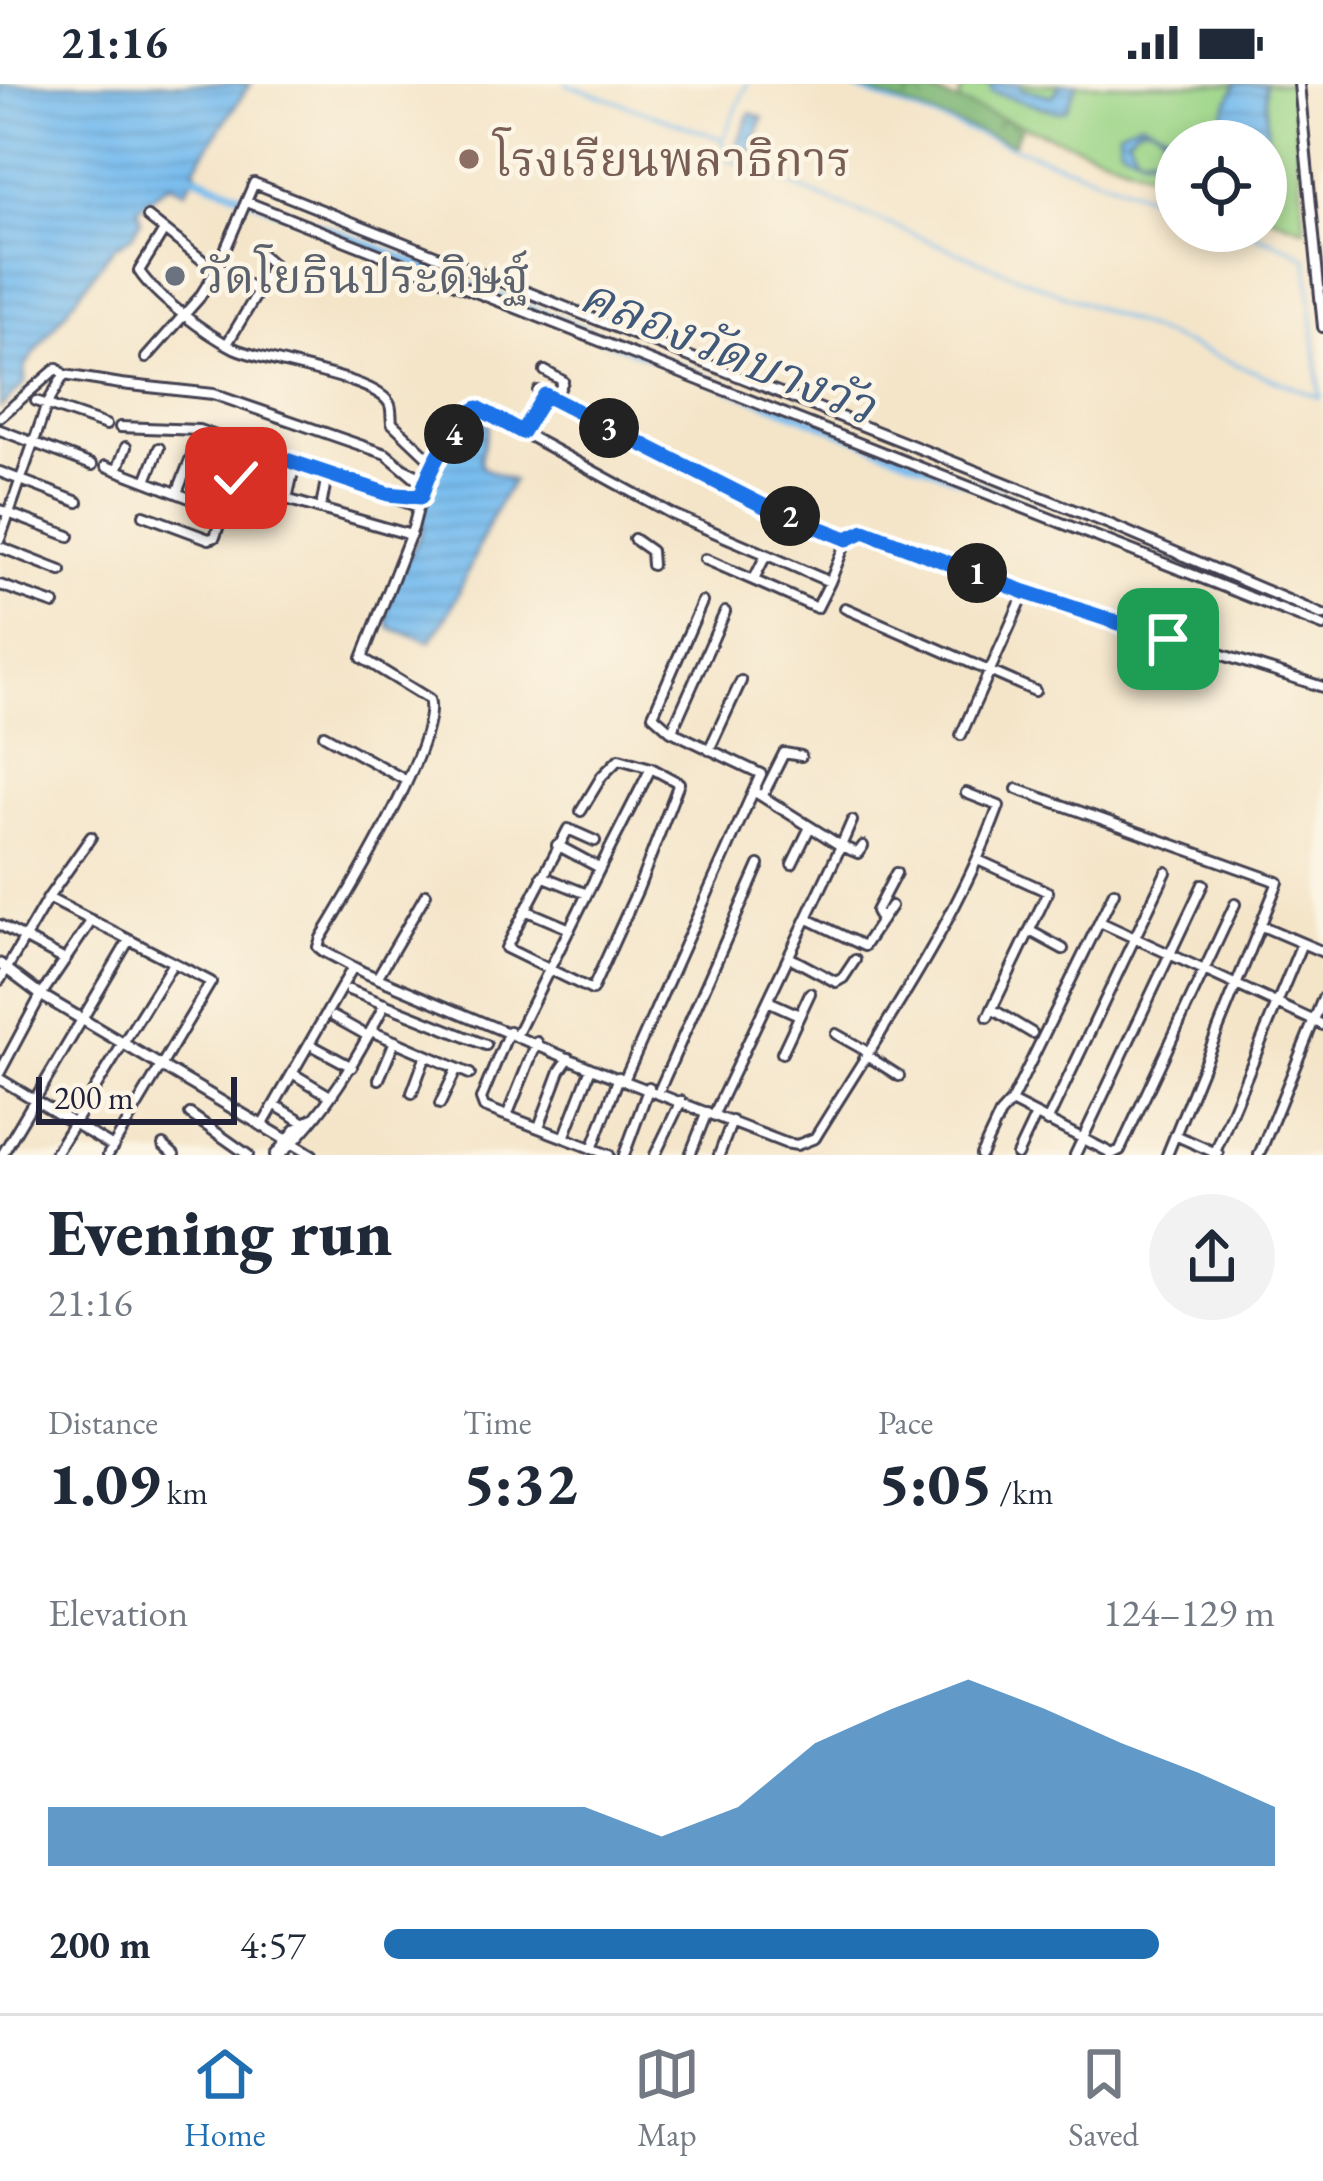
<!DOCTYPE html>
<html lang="en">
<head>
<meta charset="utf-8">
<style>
	body { margin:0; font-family:"EB Garamond","Noto Serif Thai",serif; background:#f2f2f3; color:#1f2937; height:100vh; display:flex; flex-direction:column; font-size:45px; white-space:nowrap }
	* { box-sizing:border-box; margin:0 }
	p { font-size:39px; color:#747a83 }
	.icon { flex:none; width:66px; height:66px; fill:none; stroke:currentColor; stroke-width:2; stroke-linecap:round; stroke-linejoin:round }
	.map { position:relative; height:1071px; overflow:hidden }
	.panel { display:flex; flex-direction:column; background:#fff; flex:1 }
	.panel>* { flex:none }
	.buttons { position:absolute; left:1155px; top:36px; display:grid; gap:24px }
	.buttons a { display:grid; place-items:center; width:132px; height:132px; border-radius:50%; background:#fff; box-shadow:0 6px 18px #0003; font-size:60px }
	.scale { position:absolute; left:36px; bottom:30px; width:201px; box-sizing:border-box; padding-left:12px; border:6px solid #22223b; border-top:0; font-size:33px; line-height:42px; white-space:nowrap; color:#22223b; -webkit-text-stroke:9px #fcf5e5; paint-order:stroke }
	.pin { position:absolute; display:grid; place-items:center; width:102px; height:102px; color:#fff; margin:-51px; border-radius:24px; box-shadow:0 6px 18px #0006 }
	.km { position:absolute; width:60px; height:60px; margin:-30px; border-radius:50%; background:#222; color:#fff; font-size:33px; line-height:60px; text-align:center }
	.round { display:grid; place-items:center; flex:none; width:126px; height:126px; border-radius:63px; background:#f2f2f3 }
	.overview { display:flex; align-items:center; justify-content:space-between; height:204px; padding:0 48px }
	h1 { font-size:66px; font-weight:800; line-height:90px }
	.metrics { display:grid; grid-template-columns:repeat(3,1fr); gap:18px; height:204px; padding:12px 48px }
	.metrics div { display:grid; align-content:center }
	.metrics b { font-size:60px; font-weight:800 }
	.metrics small { font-size:33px; font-weight:400 }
	.metrics p { font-size:33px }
	.chart { height:336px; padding:24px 48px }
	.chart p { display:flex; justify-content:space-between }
	.chart svg { width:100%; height:216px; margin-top:12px; fill:#1f6fb2; opacity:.7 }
	ul { padding:0 48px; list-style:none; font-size:39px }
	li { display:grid; grid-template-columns:192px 144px 1fr; align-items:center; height:90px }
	li i { height:30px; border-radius:15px; background:#1f6fb2 }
	.status { display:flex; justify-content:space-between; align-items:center; height:84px; padding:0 60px; background:#fff; direction:ltr }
	.status svg { height:33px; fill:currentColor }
	.tabs { display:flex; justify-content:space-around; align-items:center; height:168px; border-top:3px solid #e0e1e3; background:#fff; font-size:33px; color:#747a83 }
	.tabs a { display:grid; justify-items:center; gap:6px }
	.tabs .selected { color:#1f6fb2 }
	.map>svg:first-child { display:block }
	.forest { fill:url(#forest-crowns); stroke:#506c58; stroke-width:3 }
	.park { fill:#9cd588; stroke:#5f7c62; stroke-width:3 }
	.water { fill:url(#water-rules); stroke:#4c6f94; stroke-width:3; fill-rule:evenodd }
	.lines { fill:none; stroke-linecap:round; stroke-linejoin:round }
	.stream { stroke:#77bcee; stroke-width:3 }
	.canal { stroke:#77bcee; stroke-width:8 }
	.minor-casing { stroke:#423f50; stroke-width:14 }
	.tertiary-casing { stroke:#423f50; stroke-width:15 }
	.minor { stroke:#fff; stroke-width:8 }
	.tertiary { stroke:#fff; stroke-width:9 }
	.route-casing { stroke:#fff; stroke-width:24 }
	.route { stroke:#1a73e8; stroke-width:15 }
	.education-dot { fill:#8d6e63; stroke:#fcf5e5; stroke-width:4.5 }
	.worship-dot { fill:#6b7280; stroke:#fcf5e5; stroke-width:4.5 }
	.labels { text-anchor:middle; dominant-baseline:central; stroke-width:9; stroke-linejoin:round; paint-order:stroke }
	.education-label { font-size:48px; fill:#785e54; stroke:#fcf5e5; text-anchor:start }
	.worship-label { font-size:48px; fill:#5b616d; stroke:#fcf5e5; text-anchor:start }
	.water-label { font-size:51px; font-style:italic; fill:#40587a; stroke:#fcf5e5 }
</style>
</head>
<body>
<div class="status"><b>21:16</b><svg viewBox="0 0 49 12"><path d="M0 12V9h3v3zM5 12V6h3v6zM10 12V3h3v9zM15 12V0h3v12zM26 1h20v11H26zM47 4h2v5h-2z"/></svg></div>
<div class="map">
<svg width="1323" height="1071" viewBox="0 0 1323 1071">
	<defs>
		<pattern id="forest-crowns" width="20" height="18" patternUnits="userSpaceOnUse" patternTransform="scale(3)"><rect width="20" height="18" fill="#7db674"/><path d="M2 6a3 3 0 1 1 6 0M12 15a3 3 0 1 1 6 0" fill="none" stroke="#669460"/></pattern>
		<pattern id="water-rules" width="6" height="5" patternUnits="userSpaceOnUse" patternTransform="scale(3)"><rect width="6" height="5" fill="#77bcee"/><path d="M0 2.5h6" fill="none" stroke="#67a1cd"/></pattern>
	</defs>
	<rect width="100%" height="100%" fill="#fcf5e5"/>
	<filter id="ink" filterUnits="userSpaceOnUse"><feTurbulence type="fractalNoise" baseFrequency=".00833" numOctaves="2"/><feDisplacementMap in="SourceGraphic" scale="24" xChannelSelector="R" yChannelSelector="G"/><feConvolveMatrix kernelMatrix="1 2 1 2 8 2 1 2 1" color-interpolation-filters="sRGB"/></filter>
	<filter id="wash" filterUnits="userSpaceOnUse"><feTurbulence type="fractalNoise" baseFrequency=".004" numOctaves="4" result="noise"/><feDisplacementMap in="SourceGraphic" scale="48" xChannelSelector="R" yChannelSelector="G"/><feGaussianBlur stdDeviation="2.7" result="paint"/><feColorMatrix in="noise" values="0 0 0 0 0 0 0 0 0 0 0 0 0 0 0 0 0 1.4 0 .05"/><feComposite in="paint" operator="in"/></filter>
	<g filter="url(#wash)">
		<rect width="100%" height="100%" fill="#f4e5c9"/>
		<!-- forest -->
		<path class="forest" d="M844,0H908L958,18L963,0H973L967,20L1022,40L1013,60Z"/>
		<!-- park -->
		<path class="park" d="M964,0H1292L1305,145L1266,131V57H1176V98L958,18Z"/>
		<!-- water -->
		<path class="water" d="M0,0H250L194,84L197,88L185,107L170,100C156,106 152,117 138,123L141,136L132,152L113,164L25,282V299L0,324Z
			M991,0H1019L1022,5L1053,12L1060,0H1077L1066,26L1058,28L991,8Z
			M1236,0H1265L1269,84L1266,57L1212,54Z
			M750,29L763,34L749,70L735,65Z
			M1141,37L1187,57H1176V75L1143,73L1120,62L1119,47ZM1151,41L1164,50L1158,70H1137L1128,53L1139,42Z
			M480,333L489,342L480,375L483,384L513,397C478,447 467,509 430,557L390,544L386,532L396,498L422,447V418L442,372Z"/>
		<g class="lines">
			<!-- stream -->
			<path class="stream" d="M567,0L722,55L729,76L1320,314L1307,175L1288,163L1244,147
				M840,0L1176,122
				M724,53L747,0"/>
			<!-- canal -->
			<path class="canal" d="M187,89L1032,423"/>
		</g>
	</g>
	<g filter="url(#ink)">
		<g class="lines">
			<!-- minor casing -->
			<g class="minor-casing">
				<path id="minor" d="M1299,0L1323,243
					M247,118L1323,542
					M148,133L216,187
					M163,148L139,187C155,212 206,250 234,264C264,279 379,293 390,321C392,327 391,333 392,339L436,381C447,361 458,334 478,324L672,430L830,498L847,455L862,446L1025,508L1323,603
					M256,166L272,180L258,208
					M219,182L258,208L227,260
					M146,274L199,214L216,187L254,99L1109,440L1323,531
					M545,287L563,297L555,316
					M538,307L764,422L847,455
					M36,317L106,341
					M0,333L57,284L64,291L121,300L213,310L386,370L424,402
					M120,343L199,346L419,423
					M0,346L92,381
					M522,348L545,311
					M436,381L423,405L413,444L362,574L429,615C442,655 346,813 321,854L318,863L323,867L363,888L591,984L785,1059L797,1061L815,1054C881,946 955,842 999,722L966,709
					M106,382L226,428
					M208,385L235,394
					M117,386L126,363
					M406,386L427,396
					M0,388L78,418
					M146,397L159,364
					M177,409L194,366
					M389,410L421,413
					M288,411L295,379
					M322,418L327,391
					M280,422L286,415L411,451
					M0,426L69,452
					M144,431L209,455L215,453L245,362
					M0,455L47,320L64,291
					M634,455L651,467L652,481
					M0,463L61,487
					M705,475L817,524L830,498
					M754,495L766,471
					M0,501L54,520
					M845,524L1035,607
					M672,647L725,528
					M324,651L407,697
					M961,651L1025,508
					M709,666L741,597
					M1017,705L1278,798L1167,1071
					M763,711L784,669L801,672
					M581,727L602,692L619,675L651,684L679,699L638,805L592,906L506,864L568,745L595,757
					M852,737L841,762L858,769L863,762
					M978,776L1048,808L988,933
					M792,780L810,743
					M600,784L651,684
					M542,792L587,810
					M48,814L211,898L108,1071
					M525,826L570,845
					M808,835L864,862L891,822
					M881,837L876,827L896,789
					M1100,838L1323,941
					M0,841L65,876
					M1262,842L1323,868
					M1030,847L1063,865
					M789,873L836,898L843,894L855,876
					M377,894L426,810
					M0,896L48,814L91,753
					M349,906L486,961
					M768,917L799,931
					M992,925L1032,949
					M334,933L368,952
					M371,947L470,990
					M509,947L481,1015L484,1023L609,1071
					M517,950L600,784L557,761
					M836,950L868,968
					M315,963L352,983
					M782,969L810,909
					M866,971L899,992
					M0,988L41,911L92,836
					M297,992L330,1012
					M625,994L761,690L671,647L653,631L702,518
					M0,995L113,1063
					M379,995L395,957
					M659,1007L759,781
					M412,1009L426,971
					M1011,1018L1114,808
					M440,1020L457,984
					M280,1024L305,1039
					M190,1030L248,1071
					M714,1030L841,762L755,708
					M507,1032L537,958
					M1047,1038L1166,788
					M262,1042L353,883
					M539,1043L560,987L569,974
					M1175,1051L1218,1070
					M564,1054L591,984
					M163,1061L174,1071
					M592,1065L619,993
					M2,1071L129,856
					M54,1071L173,879
					M275,1071L296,1045L311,1035
					M280,1071C326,1029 357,974 385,920
					M624,1071L649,1003
					M655,1071L681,1017
					M690,1071L707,1028
					M719,1071L732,1037
					M981,1071L1000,1030L1011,1018L1111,1069
					M1017,1071L1035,1033
					M1075,1071L1203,800
					M1110,1071L1120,1066L1235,820
					M1214,1071L1302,859
					M1259,1071L1323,914"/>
			</g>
			<!-- tertiary casing -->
			<g class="tertiary-casing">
				<path id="tertiary" d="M0,880L41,911L312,1071"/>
			</g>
			<!-- minor -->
			<use href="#minor" class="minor"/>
			<!-- tertiary -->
			<use href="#tertiary" class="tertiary"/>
		</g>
	</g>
	<g class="lines" filter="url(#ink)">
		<!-- route casing -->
		<g class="route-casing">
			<path id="route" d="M236,394L245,362L388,410L421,413C428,386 454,336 478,324L522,348L545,311L764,422L847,455L864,447L1025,508L1168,555"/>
		</g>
		<!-- route -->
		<use href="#route" class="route"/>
	</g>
	<!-- markers -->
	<circle class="education-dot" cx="469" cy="75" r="12"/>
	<circle class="worship-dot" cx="175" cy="192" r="12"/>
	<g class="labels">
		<!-- education labels -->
		<g class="education-label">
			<text x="493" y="75">โรงเรียนพลาธิการ</text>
		</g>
		<!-- worship labels -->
		<g class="worship-label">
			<text x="199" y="192">วัดโยธินประดิษฐ์</text>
		</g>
		<!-- water labels -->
		<g class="water-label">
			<text transform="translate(728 266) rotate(22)">คลองวัดบางวัว</text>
		</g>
	</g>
</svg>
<div class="buttons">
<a><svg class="icon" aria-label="locate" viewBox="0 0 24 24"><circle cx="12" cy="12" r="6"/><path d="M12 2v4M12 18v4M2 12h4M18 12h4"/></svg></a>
</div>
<div class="scale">200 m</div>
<div class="pin" style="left:1168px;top:555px;background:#1e9e55"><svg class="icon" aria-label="arrive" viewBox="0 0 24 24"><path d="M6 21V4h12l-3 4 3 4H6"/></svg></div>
<div class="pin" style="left:236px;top:394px;background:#d93025"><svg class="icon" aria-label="check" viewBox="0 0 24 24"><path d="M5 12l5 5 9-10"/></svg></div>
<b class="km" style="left:977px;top:489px">1</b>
<b class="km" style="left:790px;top:432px">2</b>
<b class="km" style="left:609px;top:344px">3</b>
<b class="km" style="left:454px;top:350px">4</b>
</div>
<section class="panel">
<div class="overview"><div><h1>Evening run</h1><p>21:16</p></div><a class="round"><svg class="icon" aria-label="share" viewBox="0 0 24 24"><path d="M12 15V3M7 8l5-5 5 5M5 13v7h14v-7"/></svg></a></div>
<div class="metrics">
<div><p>Distance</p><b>1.09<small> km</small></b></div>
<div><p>Time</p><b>5:32</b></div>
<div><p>Pace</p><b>5:05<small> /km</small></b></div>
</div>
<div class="chart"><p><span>Elevation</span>124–129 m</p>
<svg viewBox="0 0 160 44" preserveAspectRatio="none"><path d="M0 44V32L10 32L20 32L30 32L40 32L50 32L60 32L70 32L80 38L90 32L100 19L110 12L120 6L130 12L140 19L150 25L160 32V44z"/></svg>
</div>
<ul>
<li><b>200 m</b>4:57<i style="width:87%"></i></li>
</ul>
</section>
<nav class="tabs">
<a class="selected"><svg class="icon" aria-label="home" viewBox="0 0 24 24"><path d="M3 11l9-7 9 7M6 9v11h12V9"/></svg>Home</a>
<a><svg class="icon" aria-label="map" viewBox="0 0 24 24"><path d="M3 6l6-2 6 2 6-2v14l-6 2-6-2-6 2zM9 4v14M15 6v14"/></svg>Map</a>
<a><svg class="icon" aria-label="saved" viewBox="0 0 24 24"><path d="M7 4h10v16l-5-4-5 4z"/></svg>Saved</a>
</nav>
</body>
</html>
